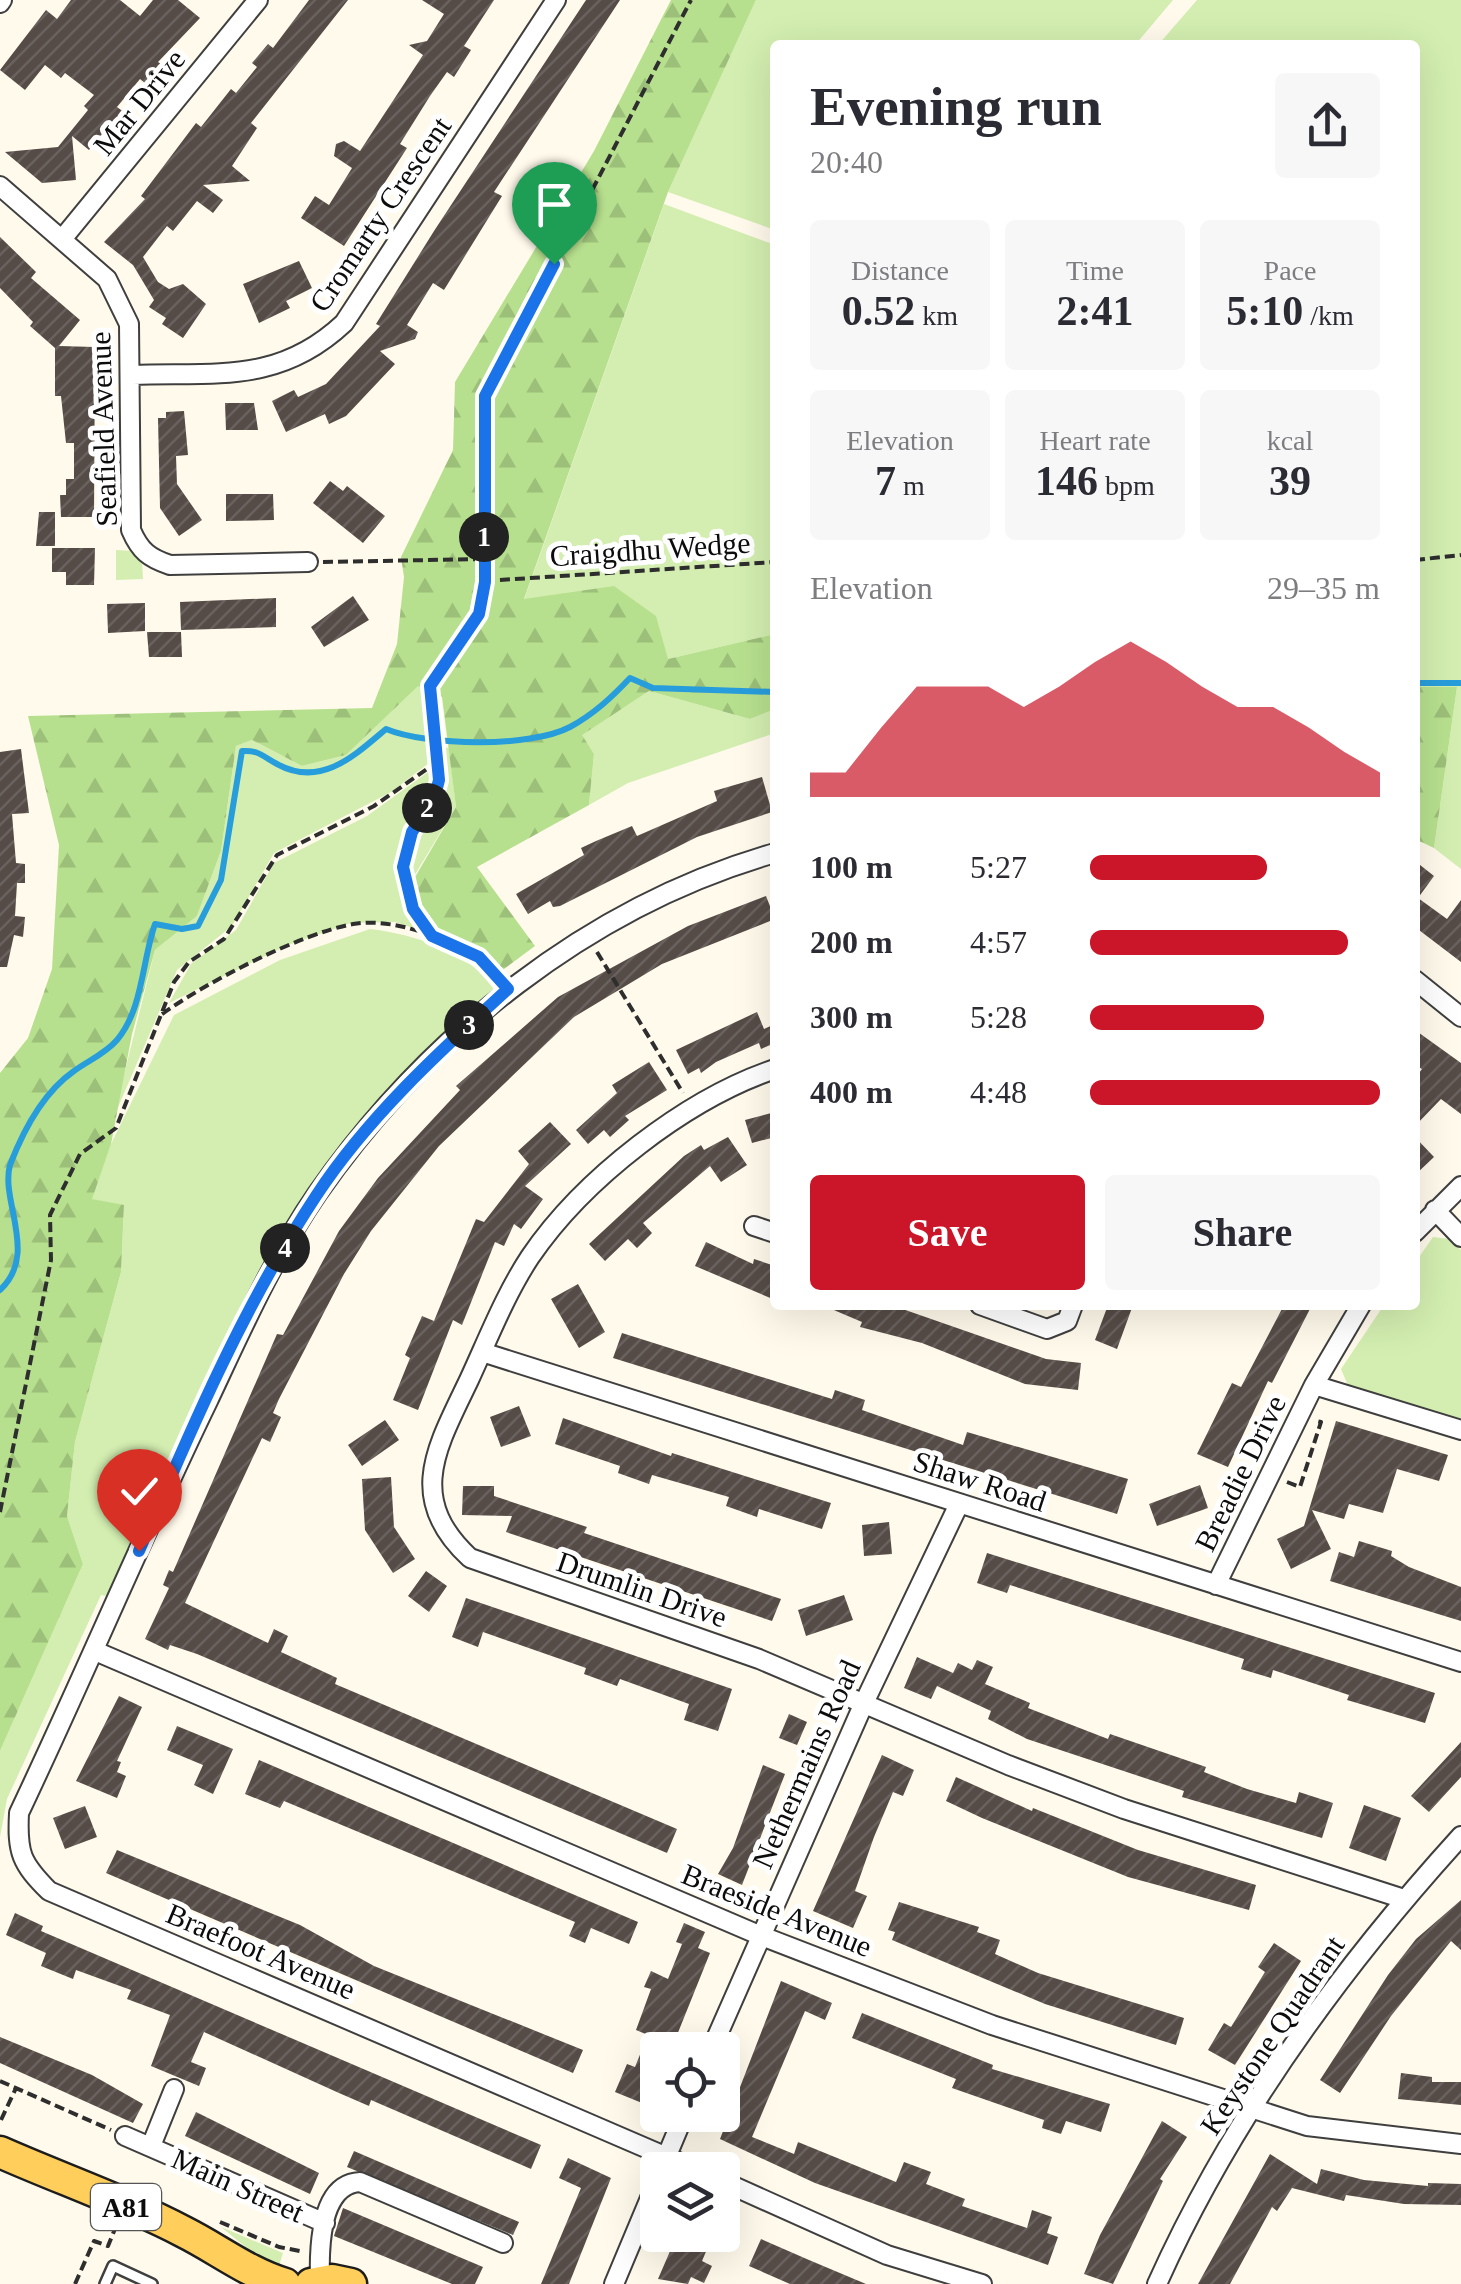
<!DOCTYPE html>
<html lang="en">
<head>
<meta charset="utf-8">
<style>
	body { margin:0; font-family:"Times New Roman",serif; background:#f7f7f7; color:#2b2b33; height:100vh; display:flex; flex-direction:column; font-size:38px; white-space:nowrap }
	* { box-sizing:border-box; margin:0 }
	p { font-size:32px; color:#7c7c81 }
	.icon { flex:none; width:55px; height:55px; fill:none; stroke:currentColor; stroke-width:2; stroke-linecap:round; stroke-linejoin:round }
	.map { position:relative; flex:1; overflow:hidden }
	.side { position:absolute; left:770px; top:40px; width:650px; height:1270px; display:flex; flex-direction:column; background:#fff; border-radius:10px; box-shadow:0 10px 40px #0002 }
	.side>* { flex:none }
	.buttons { position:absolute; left:640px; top:2032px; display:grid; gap:20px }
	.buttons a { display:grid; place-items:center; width:100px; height:100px; border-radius:10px; background:#fff; box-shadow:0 10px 40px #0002; font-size:50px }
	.pin { position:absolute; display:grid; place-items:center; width:85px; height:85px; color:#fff; margin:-102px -42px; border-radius:50% 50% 50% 0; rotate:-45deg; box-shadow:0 0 10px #0007 }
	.pin .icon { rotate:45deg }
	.km { position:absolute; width:50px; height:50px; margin:-25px; border-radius:50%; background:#222; color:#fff; font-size:28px; line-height:50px; text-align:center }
	.round { display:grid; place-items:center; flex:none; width:105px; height:105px; border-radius:10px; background:#f7f7f7 }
	.head { display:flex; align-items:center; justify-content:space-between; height:170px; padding:0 40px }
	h1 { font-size:55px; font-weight:600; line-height:75px }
	.figures { display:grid; grid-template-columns:repeat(3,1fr); gap:15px; height:170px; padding:10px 40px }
	.figures div { display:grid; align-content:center; border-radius:10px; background:#f7f7f7; text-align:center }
	.figures b { font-size:42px; font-weight:600 }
	.figures small { font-size:28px; font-weight:400 }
	.figures p { font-size:28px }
	.chart { height:280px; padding:20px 40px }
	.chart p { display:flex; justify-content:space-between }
	.chart svg { width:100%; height:180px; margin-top:10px; fill:#ca1628; opacity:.7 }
	.primary-button { display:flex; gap:20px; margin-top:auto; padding:20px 40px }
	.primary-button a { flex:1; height:115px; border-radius:10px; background:#ca1628; color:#fff; font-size:40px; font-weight:600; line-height:115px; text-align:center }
	.primary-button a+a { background:#f7f7f7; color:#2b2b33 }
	ul { padding:0 40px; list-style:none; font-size:32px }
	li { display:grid; grid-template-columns:160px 120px 1fr; align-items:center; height:75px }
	li i { height:25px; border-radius:12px; background:#ca1628 }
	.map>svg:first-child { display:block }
	.grass { fill:#d3eeb0 }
	.forest { fill:url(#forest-firs) }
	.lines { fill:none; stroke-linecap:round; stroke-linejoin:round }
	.stream { stroke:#289ddb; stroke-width:6 }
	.building { fill:url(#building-hatch) }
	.service-casing { stroke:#3f3f3f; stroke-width:14 }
	.minor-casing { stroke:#3f3f3f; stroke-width:22 }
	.primary-casing { stroke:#1d1d1d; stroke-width:35 }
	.path { stroke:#2e2e2e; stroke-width:4; stroke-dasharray:10 5; stroke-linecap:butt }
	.service { stroke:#fff; stroke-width:9 }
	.minor { stroke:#fff; stroke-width:18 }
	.primary { stroke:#ffce5b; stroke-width:30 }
	.route-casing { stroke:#fff; stroke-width:20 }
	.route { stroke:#1a73e8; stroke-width:12 }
	.labels { text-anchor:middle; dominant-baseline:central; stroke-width:10; stroke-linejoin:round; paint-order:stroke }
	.shield { fill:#fff; stroke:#555; stroke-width:2.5 }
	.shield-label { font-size:28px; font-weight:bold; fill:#0c0c0c }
	.street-label { font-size:30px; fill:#0c0c0c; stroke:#fff }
</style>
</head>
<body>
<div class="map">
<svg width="1461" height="2284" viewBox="0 0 1461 2284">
	<defs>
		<pattern id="forest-firs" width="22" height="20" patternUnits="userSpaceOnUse" patternTransform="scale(2.5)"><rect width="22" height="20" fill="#b7e08e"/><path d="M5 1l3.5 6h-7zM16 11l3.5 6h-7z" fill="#9cbf79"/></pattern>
		<pattern id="building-hatch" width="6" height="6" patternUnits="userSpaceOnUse" patternTransform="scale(2.5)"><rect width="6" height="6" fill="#564c47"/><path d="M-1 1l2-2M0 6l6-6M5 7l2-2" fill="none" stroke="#69615d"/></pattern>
	</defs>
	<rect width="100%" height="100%" fill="#fffaeb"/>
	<!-- grass -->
	<path class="grass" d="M756,0H1173L1135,45H775V230L668,192Z
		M1197,0H1461V869L1434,848L1457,687H1415V45H1158Z
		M664,204L775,245V634L668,659L524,600Z
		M116,550L133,551L142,562L143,579L116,580Z
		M418,685L428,690L433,760L391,792L274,853L232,926L177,970L113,1119L155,950L197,916L221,851L236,746L252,740L302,766L346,755Z
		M649,691L750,719L775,709V733L628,783L589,805L594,754L581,735Z
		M439,747L449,748L456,807L414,876L440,934L479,949L500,972L497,974L478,954L440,938L410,892L409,845L438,797Z
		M435,767C438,788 429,801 418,817C389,857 402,897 428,933L395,922L351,923L288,945L169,1003L191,964L236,930L274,863L367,816Z
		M370,929C413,934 472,952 495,991L436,1044L241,1312L15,1805L6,1840L12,1802L107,1596L101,1595L7,1799L0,1837V1751L83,1564L67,1516L75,1442L121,1272L124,1206L91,1199L111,1144L174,1015L280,960Z
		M1433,1237L1450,1239L1461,1250V1421L1349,1388L1341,1369L1384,1305H1415V1263Z
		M221,2227L283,2253L277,2272Z"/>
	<!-- forest -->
	<path class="forest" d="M671,0H756L668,192L524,599L614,586L656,616L668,659L775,634V709L750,719L649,691L582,735L594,754L589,805L477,867L535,946L500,972C463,933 430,943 411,884L456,807L442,697L418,686L346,755L302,766L252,740L236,746L221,851L197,916L155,950L132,1034L111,1144L92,1199L124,1205L121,1272L75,1442L67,1516L83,1564L0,1751V1073L28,1038L52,969L59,845L28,716L372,708L397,644L404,577L401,557L453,450L455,382L594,151Z
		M1415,687H1457L1434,848L1415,839Z"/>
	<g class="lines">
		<!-- stream -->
		<path class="stream" d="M1415,683H1461
			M0,1290C39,1254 0,1201 10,1165C23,1131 44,1092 74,1071C89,1060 105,1054 117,1040C143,1009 142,961 155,924L182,929L198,926L221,880L242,751C259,750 262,756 277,764C321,788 354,756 386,729C427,746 530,748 570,727C594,714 612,697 630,678L653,688L775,692"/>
	</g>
	<!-- building -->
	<path class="building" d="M71,0H120L140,16L153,0H178L200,18L158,62L161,64L146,84L140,79L117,107L125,113L110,131L107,128L89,150L72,136L76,180L42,183L5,152L58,147L88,110L84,106L94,95L65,73L61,78L45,65L25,90L0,70L46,10L57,19Z
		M309,0H348L251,123L257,128L232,166L250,181L203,185L223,200L213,213L197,201L173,231L167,226L143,257L158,282L169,289L183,284L206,304L183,338L162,324L166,318L149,307L154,300L133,265L104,242L145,199L141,196L196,123L201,127L231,89L236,93L257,67L252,63L268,44L273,48Z
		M422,0H494L464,46L471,50L454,77L447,72L430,96L400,144L407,148L344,246L301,218L315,196L329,205L352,168L334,156L336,144L344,141L360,151L423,55L409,45L427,41L444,14Z
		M586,0H620L494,192L502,196L444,290L433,283L407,325L418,332L415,339L380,351L395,364L346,416L329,424L325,414L286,432L272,401L294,390L298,397L326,384L380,326L376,324L434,231Z
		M0,237L36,272L31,278L80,320L59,346L95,347L94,517H61L60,495H66V479H74V443H66L61,396H55V348L30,326L33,322L0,288Z
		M299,261L312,288L286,301L290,308L259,323L243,284Z
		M225,403H254L258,430H226Z
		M184,411L188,455L176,456L177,484L202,520L179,536L160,508L158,418H166V412Z
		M330,481L343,491L347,486L385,516L363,543L313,503Z
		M226,494H273L274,520L226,521Z
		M39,512H55V546H36Z
		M52,548H95L94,585H66V572H52Z
		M353,596L369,620L324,647L311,627Z
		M276,598V627L181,630L180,602Z
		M145,603V631L108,633L107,604Z
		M147,632H181L182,657H149Z
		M21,749L29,813L12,814L16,863L25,864V883H17L15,916L25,917L23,937L14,935L7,967H0V752Z
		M762,777L772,812L697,837L560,906L553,907L550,901L528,914L516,894L584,855L581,848L596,841L632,826L637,836L717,801L714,791Z
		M1415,861L1434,876L1418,898L1447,919L1461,900V962L1415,927Z
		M766,896L775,919L662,964L574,1017L439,1146L371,1231L344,1274L279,1399L273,1413L281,1417L270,1442L262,1438L185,1603L268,1643L274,1629L288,1636L281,1652L337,1678L335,1684L677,1829L667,1853L197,1654L170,1645L168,1650L145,1639L169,1588L163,1585L169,1570L173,1572L277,1334L283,1335L339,1231L378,1178L460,1090L456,1086L558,997L688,926Z
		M757,1012L764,1029L775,1024V1043L761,1049L759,1043L716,1062L701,1073L699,1068L688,1074L676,1050Z
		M1415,1030L1461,1063V1114L1441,1099L1415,1126V1078L1422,1069L1415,1065Z
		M649,1062L667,1090L625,1116L629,1120L610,1137L604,1130L588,1144L576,1130L617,1093L612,1085Z
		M775,1112V1137L752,1143L745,1120Z
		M550,1122L571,1144L525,1186L543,1199L521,1229L514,1224L504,1246L495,1242L462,1325L453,1320L418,1410L393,1400L410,1358L405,1355L422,1316L434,1321L476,1219L484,1222L529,1164L518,1151Z
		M728,1137L747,1165L721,1182L710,1166L643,1223L652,1233L637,1248L628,1239L605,1261L589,1244L684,1156L701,1145L704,1150Z
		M1415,1137L1434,1157L1415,1175Z
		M706,1242L753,1264L754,1259L775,1266V1300L695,1266Z
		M578,1284L605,1332L579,1348L551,1299Z
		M822,1305H891L1046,1359L1081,1363L1078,1390L1025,1384L922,1343L860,1327L862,1322Z
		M1108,1305H1133L1117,1349L1095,1340Z
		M1284,1305H1312L1272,1383L1268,1381L1228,1467L1197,1454L1232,1383L1241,1387Z
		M622,1333L832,1399L835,1390L865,1400L862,1410L963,1445L967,1432L1128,1479L1117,1514L613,1358Z
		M519,1406L531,1436L501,1447L490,1417Z
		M563,1418L671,1456L672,1453L831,1503L822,1529L759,1509L757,1517L726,1506L729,1497L652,1475L649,1484L618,1473L620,1466L555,1444Z
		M385,1420L399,1440L362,1466L348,1445Z
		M1336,1421L1448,1455L1439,1481L1397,1469L1383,1513L1349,1504L1344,1519L1312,1510L1331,1549L1291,1569L1277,1539L1304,1526Z
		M391,1477L394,1527L415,1559L393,1573L365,1530L362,1479Z
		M1200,1485L1208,1508L1157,1526L1149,1504Z
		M463,1486H494V1496L587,1527L584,1533L781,1599L772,1621L506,1532L512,1516L462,1515Z
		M889,1522L892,1554L864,1556L862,1525Z
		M1359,1541L1392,1551L1391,1556L1409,1567L1461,1587V1621L1330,1581L1339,1552L1354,1557Z
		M987,1553L1435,1693L1425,1723L1347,1700L1349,1695L1273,1670L1271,1678L1241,1669L1244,1659L1010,1585L1007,1593L977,1583Z
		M426,1571L447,1586L429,1612L408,1596Z
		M844,1595L853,1620L806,1636L798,1610Z
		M466,1598L732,1689L718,1731L684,1720L689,1704L620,1679L617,1686L584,1674L586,1668L483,1632L478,1647L452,1637Z
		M917,1657L953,1673L958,1663L972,1670L977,1660L993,1667L985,1684L1030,1703L1028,1708L1108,1739L1110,1734L1206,1767L1204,1772L1247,1789L1296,1803L1299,1792L1333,1803L1322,1838L1182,1797L1184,1791L1027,1739L988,1719L991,1711L937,1686L931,1699L904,1688Z
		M119,1696L142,1707L117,1761L121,1762L117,1772L126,1776L117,1798L76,1781Z
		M789,1714L807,1722L797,1745L779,1738Z
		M177,1726L233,1749L213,1794L194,1785L203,1765L167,1750Z
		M1461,1742V1777L1429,1812L1411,1796Z
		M882,1755L914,1770L903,1796L893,1792L874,1837L855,1891L867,1896L853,1928L813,1911Z
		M259,1760L638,1922L629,1944L591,1928L585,1943L569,1936L575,1922L284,1801L280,1808L245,1794Z
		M763,1765L785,1774L742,1885L718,1874L733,1848Z
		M956,1777L1032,1811L1033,1808L1138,1850L1256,1885L1249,1910L1128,1877L982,1818L946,1801Z
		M1364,1805L1401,1818L1386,1861L1349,1848Z
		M85,1806L97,1837L65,1849L53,1818Z
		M117,1850L300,1925L374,1966L583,2050L573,2073L106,1873Z
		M1461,1900V1950L1451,1941L1391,2016L1340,2093L1320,2080L1388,1975L1416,1939Z
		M899,1902L979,1927L977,1932L1000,1940L995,1954L1038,1973L1184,2018L1176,2045L1045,2004L892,1940L895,1932L888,1930Z
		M15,1913L43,1926L41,1931L541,2145L531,2169L371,2100L369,2106L339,2093L204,2032L191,2062L206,2068L199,2086L151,2066L170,2015L127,1999L131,1990L76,1970L73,1979L41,1966L46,1953L6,1935Z
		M684,1923L705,1932L698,1948L710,1953L671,2050H658V2078L647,2105L615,2092L627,2064L635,2067L648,2035L636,2030L651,1989L644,1987L651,1971L668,1979L682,1944L676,1942Z
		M1274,1943L1301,1961L1235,2065L1208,2050L1224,2023L1231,2027L1265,1972L1258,1967Z
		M781,1981L832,2003L825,2020L805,2011L752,2137L794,2154L798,2142L896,2182L904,2162L931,2172L926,2184L965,2199L962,2206L1027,2228L1032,2210L1052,2217L1047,2233L1058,2237L1048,2265L815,2183L720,2139Z
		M862,2013L993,2065L992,2069L1110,2104L1101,2132L1066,2121L1061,2134L1042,2128L1044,2120L952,2088L956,2079L852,2038Z
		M0,2037L92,2075L143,2104L133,2123L0,2063Z
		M1401,2073L1432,2077V2082H1461V2105L1398,2099Z
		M196,2112L319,2173L310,2194L185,2136Z
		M1162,2121L1187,2137L1160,2179L1163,2181L1113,2284L1084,2274L1100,2235Z
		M354,2151L519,2222L513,2235L347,2167Z
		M1270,2154L1317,2184L1321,2169L1364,2180L1428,2186V2183L1461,2184V2205L1404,2204L1346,2195L1344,2201L1292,2188L1277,2211L1272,2207L1230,2284H1198Z
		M568,2158L611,2178L569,2284H541L581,2188L559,2178Z
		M343,2208L483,2267L475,2284H452L334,2236Z
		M677,2235H713L702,2261L712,2266L704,2283L691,2277L688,2284L658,2279Z
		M761,2239L809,2260L866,2284H790L749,2266Z"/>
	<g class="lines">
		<!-- service casing -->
		<g class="service-casing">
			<path id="service" d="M105,2284L113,2266L152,2284"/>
		</g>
		<!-- minor casing -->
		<g class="minor-casing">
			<path id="minor" d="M0,3L2,0
				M0,186L107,279L129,324L131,530C140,551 149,558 170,565L308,562
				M63,238L258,0
				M133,375C217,372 279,384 344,323L556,0
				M1415,980L1461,1017
				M775,1069C686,1099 583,1179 530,1257C505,1295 488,1339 469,1380C437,1447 405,1498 470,1558L759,1659L1008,1765L1124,1809L1404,1899
				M1435,1210L1461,1237
				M754,1226L775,1233
				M1415,1232L1461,1186
				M980,1305L1047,1329L1067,1321L1073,1305
				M482,1352L1461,1662
				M1314,1385L1461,1430
				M1216,1585L1314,1385L1361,1305
				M95,1651L759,1935L992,2025L1307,2126L1461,2144
				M711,2050L864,1703L959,1504
				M125,2136L325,2223
				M151,2146L174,2089
				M663,2165L684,2115
				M697,2170L49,1891C21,1863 17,1853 19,1813C84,1676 142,1537 208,1401C241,1331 273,1258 317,1194C427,1036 589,906 775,853
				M722,2181L887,2255L982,2284
				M320,2281C319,2251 319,2184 360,2182L503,2243
				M614,2284L658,2179
				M1157,2284C1230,2121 1341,1968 1461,1836"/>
		</g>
		<!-- primary casing -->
		<g class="primary-casing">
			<path id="primary" d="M0,2152C61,2179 125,2201 184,2232C218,2249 248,2273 285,2284
				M311,2284L332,2280L351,2284"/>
		</g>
		<!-- path -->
		<path class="path" d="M1415,560L1461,555
			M323,562L484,559
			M485,581L775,562
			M597,952L683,1093
			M499,979L479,957L432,936L413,909L403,867L412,832L435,796L439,781L430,687L479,614L485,581V396L691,0
			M162,1014C207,982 299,934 353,924C379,920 406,926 430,935
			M1287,1482L1300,1487L1321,1422L1317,1421
			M0,1512L51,1260L50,1215L80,1154L116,1128L174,982L189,962L224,939L277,855L374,806L437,762
			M0,2081L111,2130
			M1,2120L16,2088
			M220,2222L279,2247L300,2251
			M75,2284L94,2241L108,2246L117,2224"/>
		<!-- service -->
		<use href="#service" class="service"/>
		<!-- minor -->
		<use href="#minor" class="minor"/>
		<!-- primary -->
		<use href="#primary" class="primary"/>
	</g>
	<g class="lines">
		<!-- route casing -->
		<g class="route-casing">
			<path id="route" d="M139,1551C190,1431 244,1305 316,1196C367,1118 440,1051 508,989L479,957L432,936L413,909L403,867L412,832L435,796L439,780L430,686L479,614L485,582V396L554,264"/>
		</g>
		<!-- route -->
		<use href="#route" class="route"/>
	</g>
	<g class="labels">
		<!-- shield labels -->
		<rect class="shield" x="91" y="2184" width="70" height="46" rx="8"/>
		<g class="shield-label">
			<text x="126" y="2207">A81</text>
		</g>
		<!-- street labels -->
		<g class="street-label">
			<text transform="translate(139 102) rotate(-51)">Mar Drive</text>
			<text transform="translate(380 214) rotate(-56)">Cromarty Crescent</text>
			<text transform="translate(103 429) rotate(-92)">Seafield Avenue</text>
			<text transform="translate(650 549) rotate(-4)">Craigdhu Wedge</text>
			<text transform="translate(1240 1473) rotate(-64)">Breadie Drive</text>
			<text transform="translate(980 1481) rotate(18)">Shaw Road</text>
			<text transform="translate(642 1589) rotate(19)">Drumlin Drive</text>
			<text transform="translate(806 1764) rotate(-66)">Nethermains Road</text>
			<text transform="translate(777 1910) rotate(22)">Braeside Avenue</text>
			<text transform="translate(261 1951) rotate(23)">Braefoot Avenue</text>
			<text transform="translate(1272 2035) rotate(-56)">Keystone Quadrant</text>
			<text transform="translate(238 2185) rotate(24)">Main Street</text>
		</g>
	</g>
</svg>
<div class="buttons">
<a><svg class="icon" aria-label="locate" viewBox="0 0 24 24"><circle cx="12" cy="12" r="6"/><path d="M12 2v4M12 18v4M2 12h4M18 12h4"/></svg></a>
<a><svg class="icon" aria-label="layers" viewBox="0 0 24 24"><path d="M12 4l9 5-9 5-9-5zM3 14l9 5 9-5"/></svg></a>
</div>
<div class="pin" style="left:554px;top:264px;background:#1e9e55"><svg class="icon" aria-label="arrive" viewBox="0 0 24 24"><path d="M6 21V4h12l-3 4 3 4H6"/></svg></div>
<div class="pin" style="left:139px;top:1551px;background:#d93025"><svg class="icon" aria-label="check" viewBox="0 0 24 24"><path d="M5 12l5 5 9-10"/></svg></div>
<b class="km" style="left:484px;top:537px">1</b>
<b class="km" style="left:427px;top:808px">2</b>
<b class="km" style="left:469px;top:1025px">3</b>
<b class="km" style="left:285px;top:1248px">4</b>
<section class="side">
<div class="head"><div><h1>Evening run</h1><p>20:40</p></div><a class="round"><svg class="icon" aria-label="share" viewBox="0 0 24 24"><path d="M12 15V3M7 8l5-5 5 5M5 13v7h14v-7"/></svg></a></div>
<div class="figures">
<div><p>Distance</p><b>0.52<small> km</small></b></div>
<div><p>Time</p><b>2:41</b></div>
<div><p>Pace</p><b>5:10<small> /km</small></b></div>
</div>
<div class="figures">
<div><p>Elevation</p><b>7<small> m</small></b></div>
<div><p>Heart rate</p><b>146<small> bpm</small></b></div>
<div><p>kcal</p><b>39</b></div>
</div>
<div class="chart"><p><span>Elevation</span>29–35 m</p>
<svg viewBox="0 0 160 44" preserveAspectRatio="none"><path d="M0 44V38L10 38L20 27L30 17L40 17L50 17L60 22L70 17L80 11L90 6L100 11L110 17L120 22L130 22L140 27L150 33L160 38V44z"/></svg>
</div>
<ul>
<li><b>100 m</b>5:27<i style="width:61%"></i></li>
<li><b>200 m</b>4:57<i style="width:89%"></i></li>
<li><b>300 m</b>5:28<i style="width:60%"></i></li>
<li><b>400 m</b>4:48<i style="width:100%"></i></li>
</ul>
<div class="primary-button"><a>Save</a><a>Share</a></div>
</section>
</div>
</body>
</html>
